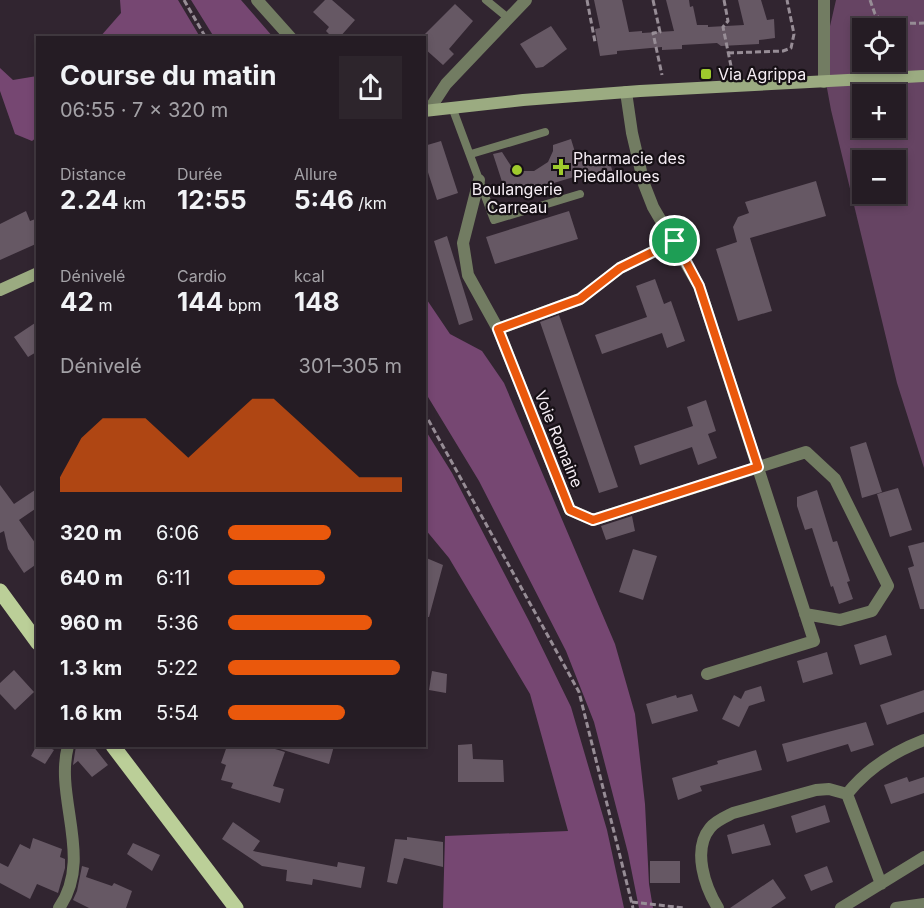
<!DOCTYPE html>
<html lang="fr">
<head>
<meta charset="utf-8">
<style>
	body { margin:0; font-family:Inter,sans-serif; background:#2d252c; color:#f1f3f6; height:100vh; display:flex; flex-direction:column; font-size:22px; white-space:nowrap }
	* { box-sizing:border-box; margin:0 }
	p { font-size:20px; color:#a3a1a6 }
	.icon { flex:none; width:33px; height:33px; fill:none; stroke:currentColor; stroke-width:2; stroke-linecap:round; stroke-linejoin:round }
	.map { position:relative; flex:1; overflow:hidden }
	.panel { position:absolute; left:36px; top:36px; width:390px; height:711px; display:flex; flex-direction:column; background:#251c24; border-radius:0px; box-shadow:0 3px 9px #0003,0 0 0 2px #423a41 }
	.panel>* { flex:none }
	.tools { position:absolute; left:852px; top:18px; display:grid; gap:12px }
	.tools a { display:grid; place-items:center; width:54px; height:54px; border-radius:0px; background:#251c24; box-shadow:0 3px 9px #0003,0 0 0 2px #423a41; font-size:30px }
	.pin { position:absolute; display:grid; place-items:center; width:51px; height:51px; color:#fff; margin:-26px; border:3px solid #fff; border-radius:50%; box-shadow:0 2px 6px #0007 }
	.round { display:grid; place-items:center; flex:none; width:63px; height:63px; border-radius:0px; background:#2d252c }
	.head { display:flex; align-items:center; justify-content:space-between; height:102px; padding:0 24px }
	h1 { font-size:27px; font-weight:700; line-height:45px }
	.metrics { display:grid; grid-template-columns:repeat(3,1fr); gap:9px; height:102px; padding:6px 24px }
	.metrics div { display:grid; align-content:center }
	.metrics b { font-size:26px; font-weight:700 }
	.metrics small { font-size:16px; font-weight:400 }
	.metrics p { font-size:16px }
	.chart { height:168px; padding:12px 24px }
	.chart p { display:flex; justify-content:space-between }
	.chart svg { width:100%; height:108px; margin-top:6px; fill:#ea580c; opacity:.7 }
	ul { padding:0 24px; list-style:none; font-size:20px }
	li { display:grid; grid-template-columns:96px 72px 1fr; align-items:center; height:45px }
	li i { height:15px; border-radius:8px; background:#ea580c }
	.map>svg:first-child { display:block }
	.green { fill:#664463; fill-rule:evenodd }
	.forest { fill:#764772 }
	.building { fill:#665864 }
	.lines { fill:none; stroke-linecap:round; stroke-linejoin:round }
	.path { stroke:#978d96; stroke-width:3; stroke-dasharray:6 3; stroke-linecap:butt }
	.service { stroke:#727c62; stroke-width:8 }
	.minor { stroke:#727c62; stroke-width:12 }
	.secondary { stroke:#9bab81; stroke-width:12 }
	.primary { stroke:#bbcf98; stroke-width:15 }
	.route-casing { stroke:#fff; stroke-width:12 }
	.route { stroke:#ea580c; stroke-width:8 }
	.poi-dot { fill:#9fca2d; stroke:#161015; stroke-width:2 }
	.labels { text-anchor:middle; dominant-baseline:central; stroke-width:4.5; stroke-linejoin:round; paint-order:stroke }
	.poi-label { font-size:16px; fill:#f6eef5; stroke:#161015; text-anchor:start }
	.street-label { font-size:16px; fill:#f6eef5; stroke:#161015 }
</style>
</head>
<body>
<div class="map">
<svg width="924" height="908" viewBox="0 0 924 908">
	<rect width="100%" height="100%" fill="#312530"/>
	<!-- green -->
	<path class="green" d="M836,0H924V468L897,383L831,110L822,61ZM862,28H896V62H862ZM862,94H896V128H862ZM862,160H896V194H862Z"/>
	<!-- forest -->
	<path class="forest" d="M120,0H178L200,37H100L121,13Z
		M191,0H241L273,37H214Z
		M0,68L13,80L37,76V137L32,141L15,134L0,91Z
		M425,297L450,334L482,351L504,383L615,644L635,714L645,804L649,884L653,908H639L628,853L594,722L566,651L479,481L425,392Z
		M424,428L452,473L529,621L571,707L607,830L624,908H443L445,836L568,831L530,694L449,558L425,529Z"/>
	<!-- building -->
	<path class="building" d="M325,0H332L355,20L339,38H333L326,31L329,27L313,12Z
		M594,0H622L629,32L642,31V33L674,31L666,0H689L690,7L693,6L697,25H708V27L744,25L738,0H761L767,20L774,19L775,38L759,40V44L721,46L717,43L682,45V49L662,50V47L617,51V54L600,56L595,29L600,28Z
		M455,4L473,21L449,49L454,54L443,65L424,48V35Z
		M551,26L567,49L543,67L536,68L520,44Z
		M571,139L578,162L616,153L618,164L611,166L614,177L589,183L587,173L507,197L493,154L502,152L511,166L521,171H534L548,162L553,151V145Z
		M441,141L458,193L437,200L424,160V146Z
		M816,181L826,216L750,238L772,311L738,321L716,249L737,242L733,227L738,217L749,213L745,202Z
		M26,211L30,221L38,218V243L0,260V224Z
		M569,211L578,239L495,264L486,237Z
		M447,236L473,320L459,325L434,241Z
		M655,279L664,304L671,301L685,341L667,348L662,333L602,354L595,335L647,317L636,286Z
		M559,315L618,487L599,493L540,322Z
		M38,321V351L28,357L14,337Z
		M706,400L716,431L708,434L717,458L698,465L692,447L640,465L634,446L693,426L687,407Z
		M866,442L882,492L862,498L850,447Z
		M0,485L14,504L38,488V507L19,520L38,547V563L24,573L8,549L4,531L0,533Z
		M898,488L912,530L890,537L877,494Z
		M817,490L833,542L837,541L850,581L847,582L853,599L839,604L833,586L831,587L812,528L805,530L797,506V497Z
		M632,516L635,531L606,540L601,526Z
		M924,542V609H920L908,568L914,566L908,546Z
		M633,549L657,556L643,600L619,592Z
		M424,557L443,565L429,617H424Z
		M886,635L892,655L860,665L854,645Z
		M827,652L833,674L803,683L797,661Z
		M14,670L34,692L15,710L0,694V683Z
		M432,671L447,674L446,693L429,690Z
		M761,686L765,701L749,706L739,727L722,719L734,695L741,699L745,691Z
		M924,690V712L887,725L880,705Z
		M692,694L698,711L652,724L646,704L676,695L677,698Z
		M866,722L874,745L851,752L848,744L787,762L782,744Z
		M38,743V746H46L54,750L45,764L31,756Z
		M472,744L473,759L503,760L504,782H458V745Z
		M76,746H93L108,765L92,777L78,761L73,765Z
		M227,746H265L285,752L273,786L284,789L280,803L231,788L233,783L221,780L226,765L221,763Z
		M281,746H334L329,764L280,749Z
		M756,750L762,770L700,786L702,791L678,800L672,778L718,764L717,761Z
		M907,777L909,782L924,777V793L891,804L884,785Z
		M825,805L830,822L796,833L791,816Z
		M233,822L260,841L253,851L337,867L338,862L365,867L361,888L313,879L312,885L286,881L287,870L262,866L222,839Z
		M764,824L771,845L732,854L727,835Z
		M407,837L443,842V867L404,858L397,884L387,882L395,839L407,840Z
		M33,838L62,849L60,857L65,859V868L58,893L37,884L30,899L0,883V863L8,867L20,844L30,849Z
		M133,843L160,855L152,871L127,854Z
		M650,861H680V883H650Z
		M82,866L89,868L86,877L112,886L114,883L132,891L126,908H89L73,900L77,891Z
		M827,866L833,882L811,891L804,875Z
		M773,879L786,898L771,908H730Z"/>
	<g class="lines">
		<!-- path -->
		<path class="path" d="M184,0L206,38
			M587,0L595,42
			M653,0L660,32L653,33L662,75
			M724,0L728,21L723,27L732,71
			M870,0L875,14L885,24L924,23
			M728,53L783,51L791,48L794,34L787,0
			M424,412L579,692L633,908
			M632,902L684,908"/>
		<!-- service -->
		<path class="service" d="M486,0L508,18
			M452,107L494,220L580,194
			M471,154L545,132"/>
		<!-- minor -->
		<path class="minor" d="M257,0L291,38
			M824,0V82
			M626,92L632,133L644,184L653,207L699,286L814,641L707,674
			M429,110L446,84L526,0
			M479,180L463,243L468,275L498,329L580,299L620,268L675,241
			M498,329L570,510L593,520L806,452L835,479L888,586L872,611L840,620L805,614
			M847,794C867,769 895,751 924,740
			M59,908C94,858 54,798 68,746
			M718,908C705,887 692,850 710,828C715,821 725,817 733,813L816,790L829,789L847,794L881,884
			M841,908L924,857
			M896,908L924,904"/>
		<!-- secondary -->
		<path class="secondary" d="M424,111L523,100L640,91L924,76
			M0,290L38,273"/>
		<!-- primary -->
		<path class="primary" d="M0,591L38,643
			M113,746L236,908"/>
	</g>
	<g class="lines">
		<!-- route casing -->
		<g class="route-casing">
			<path id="route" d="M675,241L699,286L758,467L593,520L570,510L498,329L580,299L620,268Z"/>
		</g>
		<!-- route -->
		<use href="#route" class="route"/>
	</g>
	<!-- markers -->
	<g class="poi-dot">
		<rect x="700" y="68" width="12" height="12" rx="3"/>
		<path d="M558 158h6v6h6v6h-6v6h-6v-6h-6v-6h6z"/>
		<circle cx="517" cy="170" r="6"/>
	</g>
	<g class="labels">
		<!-- poi labels -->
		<g class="poi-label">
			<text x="718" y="74">Via Agrippa</text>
			<text x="573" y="158">Pharmacie des<tspan x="573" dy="18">Piedalloues</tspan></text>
			<text x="517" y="189" text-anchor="middle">Boulangerie<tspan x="517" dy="18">Carreau</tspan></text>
		</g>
		<!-- street labels -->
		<g class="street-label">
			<text transform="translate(559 439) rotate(68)">Voie Romaine</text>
		</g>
	</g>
</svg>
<div class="tools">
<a><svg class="icon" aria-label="locate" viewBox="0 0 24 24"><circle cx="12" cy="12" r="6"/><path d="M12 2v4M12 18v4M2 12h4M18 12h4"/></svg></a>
<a>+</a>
<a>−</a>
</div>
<div class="pin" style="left:675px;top:241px;background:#1e9e55"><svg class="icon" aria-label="arrive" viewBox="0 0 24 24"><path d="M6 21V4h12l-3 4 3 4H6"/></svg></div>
<section class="panel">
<div class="head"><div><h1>Course du matin</h1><p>06:55 · 7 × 320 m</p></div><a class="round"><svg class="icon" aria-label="share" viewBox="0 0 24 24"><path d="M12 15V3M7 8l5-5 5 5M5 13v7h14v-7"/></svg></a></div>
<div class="metrics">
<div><p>Distance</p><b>2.24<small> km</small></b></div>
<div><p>Durée</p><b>12:55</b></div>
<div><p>Allure</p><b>5:46<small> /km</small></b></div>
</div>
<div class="metrics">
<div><p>Dénivelé</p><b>42<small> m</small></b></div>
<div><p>Cardio</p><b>144<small> bpm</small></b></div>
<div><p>kcal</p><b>148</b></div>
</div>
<div class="chart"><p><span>Dénivelé</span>301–305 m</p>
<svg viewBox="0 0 160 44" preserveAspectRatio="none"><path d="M0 44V38L10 22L20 14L30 14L40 14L50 22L60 30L70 22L80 14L90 6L100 6L110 14L120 22L130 30L140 38L150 38L160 38V44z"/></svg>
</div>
<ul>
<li><b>320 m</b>6:06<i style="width:59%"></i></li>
<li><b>640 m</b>6:11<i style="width:56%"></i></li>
<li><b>960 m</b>5:36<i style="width:83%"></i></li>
<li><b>1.3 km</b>5:22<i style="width:99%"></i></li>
<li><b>1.6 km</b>5:54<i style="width:67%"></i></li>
</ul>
</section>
</div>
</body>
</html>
